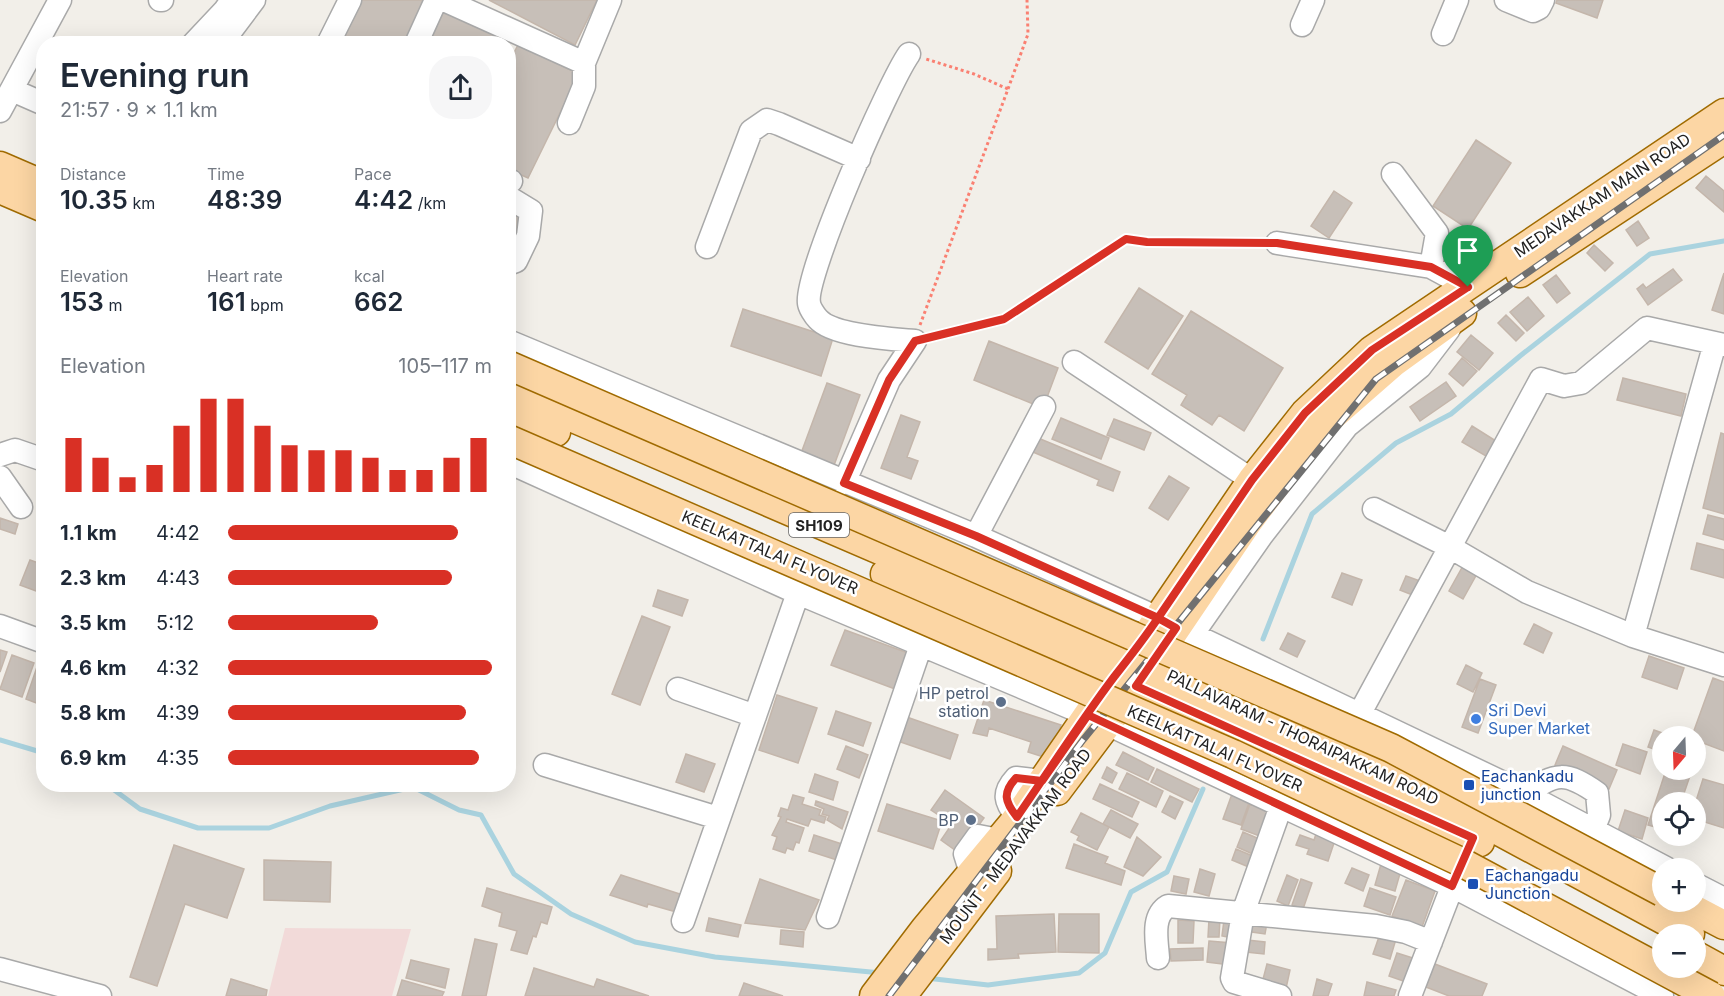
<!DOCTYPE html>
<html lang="en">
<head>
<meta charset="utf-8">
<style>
	body { margin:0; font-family:Inter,sans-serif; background:#f6f6f7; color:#1f2937; height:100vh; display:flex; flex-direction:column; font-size:22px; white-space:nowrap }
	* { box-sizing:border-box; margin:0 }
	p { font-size:20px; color:#747a83 }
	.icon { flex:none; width:33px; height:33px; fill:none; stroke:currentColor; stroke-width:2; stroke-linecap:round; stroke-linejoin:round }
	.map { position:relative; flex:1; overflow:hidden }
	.side { position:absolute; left:36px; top:36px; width:480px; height:756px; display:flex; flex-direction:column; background:#fff; border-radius:24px; box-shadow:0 6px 24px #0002 }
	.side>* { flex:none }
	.needle { width:39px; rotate:199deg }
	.buttons { position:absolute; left:1652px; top:726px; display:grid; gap:12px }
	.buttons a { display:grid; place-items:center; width:54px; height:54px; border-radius:50%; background:#fff; box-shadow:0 6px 24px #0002; font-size:30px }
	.pin { position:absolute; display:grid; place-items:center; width:51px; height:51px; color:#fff; margin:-62px -26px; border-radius:50% 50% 50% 0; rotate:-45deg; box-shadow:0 0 6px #0007 }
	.pin .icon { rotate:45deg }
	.round { display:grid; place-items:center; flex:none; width:63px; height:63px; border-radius:24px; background:#f6f6f7 }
	.head { display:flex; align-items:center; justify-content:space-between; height:102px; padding:0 24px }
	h1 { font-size:33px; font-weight:600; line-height:45px }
	.stats { display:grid; grid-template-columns:repeat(3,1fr); gap:9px; height:102px; padding:6px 24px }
	.stats div { display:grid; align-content:center }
	.stats b { font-size:26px; font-weight:600 }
	.stats small { font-size:16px; font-weight:400 }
	.stats p { font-size:16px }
	.chart { height:168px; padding:12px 24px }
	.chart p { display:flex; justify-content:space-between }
	.chart svg { width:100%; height:108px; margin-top:6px; stroke:#d93025; stroke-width:6 }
	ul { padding:0 24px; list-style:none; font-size:20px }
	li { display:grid; grid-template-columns:96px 72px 1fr; align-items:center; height:45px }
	li i { height:15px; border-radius:8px; background:#d93025 }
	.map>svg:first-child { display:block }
	.commercial { fill:#f2dad9 }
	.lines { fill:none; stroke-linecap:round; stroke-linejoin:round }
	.stream { stroke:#aad3df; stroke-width:5 }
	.building { fill:#c7bfb8; stroke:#c4b6ab; stroke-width:1.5 }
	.minor-casing { stroke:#a9a9a9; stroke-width:25 }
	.major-casing { stroke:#a06b00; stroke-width:31 }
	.path { stroke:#fa8072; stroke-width:3; stroke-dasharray:3 3; stroke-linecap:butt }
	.minor { stroke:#fff; stroke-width:22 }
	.major { stroke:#fcd6a4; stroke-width:28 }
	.rail-casing { stroke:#707070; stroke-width:7 }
	.rail { stroke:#fff; stroke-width:4.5; stroke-dasharray:14; stroke-linecap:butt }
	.major-bridge-casing { stroke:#a06b00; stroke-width:31; stroke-linecap:butt }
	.major-bridge { stroke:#fcd6a4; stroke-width:28 }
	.route-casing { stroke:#fff; stroke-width:12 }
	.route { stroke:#d93025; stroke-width:8 }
	.service-dot { fill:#5c6f8a; stroke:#fff; stroke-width:2 }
	.shop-dot { fill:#3f7fe0; stroke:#fff; stroke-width:2 }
	.transit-dot { fill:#1a4fb4; stroke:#fff; stroke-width:2 }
	.labels { text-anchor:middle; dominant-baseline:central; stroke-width:5; stroke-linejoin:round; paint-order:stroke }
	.shield { fill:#fff; stroke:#646464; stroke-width:1.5 }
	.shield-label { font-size:15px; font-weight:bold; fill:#222 }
	.street-label { font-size:16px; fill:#222; stroke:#fff }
	.service-label { font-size:16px; fill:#4e5e75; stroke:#fff; text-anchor:end }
	.shop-label { font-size:16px; fill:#366cbe; stroke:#fff; text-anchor:start }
	.transit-label { font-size:16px; fill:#164399; stroke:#fff; text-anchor:start }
</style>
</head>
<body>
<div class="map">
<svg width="1724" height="996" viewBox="0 0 1724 996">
	<rect width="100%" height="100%" fill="#f2efe9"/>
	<!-- commercial -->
	<path class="commercial" d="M285,928L411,929L392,996H268Z"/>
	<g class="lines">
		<!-- stream -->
		<path class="stream" d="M1263,639L1312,514L1396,443L1451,414L1520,356L1650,254L1724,241
			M0,740L44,753
			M106,784L140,809L198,828H269L330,806L413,787L459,810L481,815L514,874L571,914L635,942L715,957L881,973
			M926,978L988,985L1079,973L1105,953L1131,892L1167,872L1203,789"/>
	</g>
	<!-- building -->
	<path class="building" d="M359,0H425L411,44H339Z
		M489,0H597L575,45Z
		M1557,0H1603L1597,18L1556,3Z
		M441,5L501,34L496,44H422Z
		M518,45L579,74L528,178L508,169V64Z
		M1476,140L1511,163L1468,229L1433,206Z
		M1706,176L1724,191V212L1696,188Z
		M1334,191L1352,203L1329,238L1311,226Z
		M508,204L528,211L515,252L508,249Z
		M1638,221L1649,238L1637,246L1626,230Z
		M1594,245L1613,263L1605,271L1587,253Z
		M1673,269L1682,280L1648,305L1637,289L1643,284L1646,288Z
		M1724,273V314L1712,310Z
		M1556,275L1570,293L1557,303L1543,285Z
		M1139,288L1183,316L1148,369L1105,342Z
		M1528,297L1544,316L1527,331L1510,312Z
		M743,309L833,338L821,376L731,346Z
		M1191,311L1283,368L1244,431L1219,415L1212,425L1181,405L1187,395L1152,374Z
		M1506,315L1524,333L1516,341L1498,323Z
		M1471,335L1493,353L1479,370L1457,352Z
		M989,341L1058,368L1043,408L974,380Z
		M1462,358L1477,371L1463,386L1449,374Z
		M1623,378L1686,394L1681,416L1617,400Z
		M1446,382L1456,396L1420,421L1410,407Z
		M827,383L860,395L833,468L800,456Z
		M901,415L920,422L907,457L918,461L911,479L881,468Z
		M1061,418L1109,438L1101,459L1052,439Z
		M1114,419L1151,433L1144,450L1107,435Z
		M1472,426L1496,441L1486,456L1462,442Z
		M1721,433L1724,434V514L1703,508Z
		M1038,438L1120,472L1113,491L1097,485L1099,480L1033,452Z
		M1169,476L1189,488L1168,520L1149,508Z
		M1708,515L1724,519V540L1703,534Z
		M0,518L18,524L15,534L0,529Z
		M1697,543L1724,550V578L1691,569Z
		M30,560L44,565V594L20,585Z
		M1464,564L1478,572L1463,599L1449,591Z
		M1342,573L1362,580L1352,605L1332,597Z
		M1406,576L1420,581L1415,596L1400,590Z
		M658,590L688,600L682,616L653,606Z
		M642,616L670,627L640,705L612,694Z
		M1534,624L1552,633L1543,653L1524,644Z
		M845,630L908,653L895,689L831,665Z
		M1288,633L1305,641L1297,657L1280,649Z
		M0,650L7,652L0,672Z
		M12,655L34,663L22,697L0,689Z
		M1649,656L1684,668L1677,689L1642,677Z
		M38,664L44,666V706L26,699Z
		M1466,665L1482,673L1473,692L1457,684Z
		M1713,678L1724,682V751L1695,740V736H1692Z
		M1480,679L1496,685L1478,733L1462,727Z
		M777,695L817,708L798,763L759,750Z
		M984,700L1061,725L1050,759L1028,752L1031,742L989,728L987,736L973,733Z
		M836,711L871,723L863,746L828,734Z
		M901,715L958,735L950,759L892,739Z
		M1654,730L1668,735L1662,736V752L1648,747Z
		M1623,744L1647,752L1640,774L1616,765Z
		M846,746L868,755L859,778L837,769Z
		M1563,746L1617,770L1609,789L1555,765Z
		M1123,752L1154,768L1148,780L1116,765Z
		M686,754L715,764L704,792L676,782Z
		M1107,767L1117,773L1112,783L1102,778Z
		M1157,769L1199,789L1192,802L1151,782Z
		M1666,770H1692L1681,802H1662V829L1648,825Z
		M1127,773L1163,791L1156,807L1119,789Z
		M815,774L838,782L833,800L809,792Z
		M1703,779L1724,785V828L1695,819V804Z
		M1100,784L1139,802L1132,817L1093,799Z
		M945,790L984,818L959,853L941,840L952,824L931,810Z
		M1232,794L1250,800L1241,825L1223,819Z
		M793,795L804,798L802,804L821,810L819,815L826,817L824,823L811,819L808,826L787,819L786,822L804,828L799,843L796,842L793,850L787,848L785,853L773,849L777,837L772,835L781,817L778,816L781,808L788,810Z
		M1170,796L1183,802L1175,819L1162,812Z
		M816,801L848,812L842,829L827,820L829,816L822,814L824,809L815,805Z
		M887,804L942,821L933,849L878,831Z
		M1250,804L1274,813L1265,838L1241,829Z
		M1111,810L1138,824L1130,838L1103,824Z
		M1625,810L1648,818L1642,839L1618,831Z
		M1081,813L1109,827L1097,850L1077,840L1079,836L1071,832Z
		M1243,832L1264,841L1257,856L1237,847Z
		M1316,834L1335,840L1328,861L1307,854L1309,849L1296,845L1300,835L1314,840Z
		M814,835L842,844L837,860L809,851Z
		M1137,837L1161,857L1143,876L1124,867Z
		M1074,844L1108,857L1105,863L1125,871L1121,885L1066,868Z
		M174,845L244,869L227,918L185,904L157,986L130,977Z
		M1236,849L1255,857L1251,868L1232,860Z
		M264,860L331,862L330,902L264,900Z
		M1381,864L1401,870L1395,891L1375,885Z
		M1352,868L1369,875L1363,891L1345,883Z
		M1200,869L1215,874L1209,896L1194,892Z
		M621,875L686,896L680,913L648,904L647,907L610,895Z
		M1287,875L1298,880L1288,906L1277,901Z
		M1174,876L1189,879L1186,894L1171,891Z
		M760,879L819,900L805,930L745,923Z
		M1301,879L1312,883L1303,909L1292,905Z
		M1406,880L1435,891L1422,927L1392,916Z
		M487,888L552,907L547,924L541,922L536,937L533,936L527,954L511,950L517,931L499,926L502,913L482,906Z
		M1370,888L1396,897L1390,915L1364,906Z
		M1054,914L1056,952L1018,954L1019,958L988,960V949H997L996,916Z
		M1059,914H1099V953L1058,952Z
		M709,918L741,925L738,937L706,931Z
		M1209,919H1220L1219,937H1208Z
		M1178,920L1194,921L1193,943H1178Z
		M1224,920L1235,922L1233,938L1222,936Z
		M1246,920L1267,923L1265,934L1245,931Z
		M781,930L804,932L803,947L780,944Z
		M1380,934L1396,939L1390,959L1373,954Z
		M475,939L497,944L486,996H462Z
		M1247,940L1265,942L1264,954L1246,952Z
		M1209,941L1232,943L1230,965L1207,962Z
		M1203,948V960L1171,961L1170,949Z
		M1397,953L1416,959L1409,983L1389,976Z
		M411,960L449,969L445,988L406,978Z
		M1267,964L1290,970L1285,993L1261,987Z
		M1435,964L1487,984L1482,996H1449L1426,987Z
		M534,968L594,987L597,979L649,996H525Z
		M231,979L267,990L266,996H226Z
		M1317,979L1332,984L1328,996H1313Z
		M402,980L444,992L442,996H397Z
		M1367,982L1396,990L1394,996H1364Z
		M744,983L783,996H739Z"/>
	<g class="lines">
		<!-- minor casing -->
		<g class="minor-casing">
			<path id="minor" d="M160,0H162
				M444,0L584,63
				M1506,0L1533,11L1539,8L1543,0
				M1302,25L1313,0
				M1443,34L1457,0
				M193,44L225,10L232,0
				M221,44L254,0
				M328,44L350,0
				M416,44L436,0
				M12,90L44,104
				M0,111L60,0
				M569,123L584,86V63L610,0
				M1393,174L1437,233L1431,267
				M508,180L511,181
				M508,197L531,211L528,236L516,261L508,264
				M1277,243L1431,267L1468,287
				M707,247L751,131L767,120L779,124L859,159
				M508,341L976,536L1158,618L1514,788L1666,868
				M1074,362L1252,480
				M0,455L15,450L44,460
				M508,462L798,593L1088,715L1452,886L1662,996
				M0,477L21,507
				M844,483L889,380L915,341C892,339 833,336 818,319C815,316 809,307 809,303C804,275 889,82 909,54
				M1374,509L1448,546L1527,592L1633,636L1724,665
				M976,536L1044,407
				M0,626L44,642
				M1192,635L1262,535L1347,426L1420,367L1449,329
				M1633,636L1715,343
				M678,689L755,716
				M1360,713L1541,379L1564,386L1581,383L1647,328L1724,345
				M545,765L718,818
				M1526,795C1555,771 1567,772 1597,793L1599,815L1593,830
				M1017,817C1005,802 1002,793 1016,778L1042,781
				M971,873L965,854L978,836L999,840
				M1695,884L1724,899
				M828,917L921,645
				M683,921L798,593
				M1158,958C1157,941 1151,916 1168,906L1376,926L1406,932L1431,942
				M0,969L100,996
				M1280,996L1234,982L1232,978L1243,913L1281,806
				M1410,996L1457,874"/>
		</g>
		<!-- major casing -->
		<g class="major-casing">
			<path id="major" d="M0,166L44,185
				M0,189L44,208
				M1520,273L1724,139
				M508,390L1131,658L1449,804L1690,934
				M508,411L556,432
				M885,574L1200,713L1480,842
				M1057,791L1150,667L1248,522L1321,426L1393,363L1462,313
				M1680,902L1724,925
				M1695,955L1724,971
				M874,996L925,929L1015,821L1114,677L1131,658L1252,480L1305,413L1372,350L1724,113
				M902,996L997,871"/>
		</g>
		<!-- path -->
		<path class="path" d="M1008,89L1028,34L1027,0
			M920,325L1008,89L974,74L926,59
			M932,336L1004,319L1126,239L1147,242L1260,243"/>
		<!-- minor -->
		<use href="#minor" class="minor"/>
		<!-- major -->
		<use href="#major" class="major"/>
		<!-- rail casing -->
		<g class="rail-casing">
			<path id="rail" d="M889,996L1083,740L1376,379L1724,135"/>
		</g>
		<!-- rail -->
		<use href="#rail" class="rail"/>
		<!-- major-bridge casing -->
		<g class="major-bridge-casing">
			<path id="major-bridge" d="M508,365L1391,748L1662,892
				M508,439L1233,754L1461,862L1711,996"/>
		</g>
		<!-- major-bridge -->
		<use href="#major-bridge" class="major-bridge"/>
	</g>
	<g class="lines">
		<!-- route casing -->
		<g class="route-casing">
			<path id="route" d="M1468,287L1431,267L1277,243L1147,242L1126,239L1004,319L915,341L889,380L844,483L976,536L1158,618C1144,639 1129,658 1114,677C1080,722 1049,771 1017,817C1005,802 1002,793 1016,778L1042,781L1088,715L1452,886L1473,838L1136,686L1176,628L1158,618L1252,480L1305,413L1372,350L1468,287"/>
		</g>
		<!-- route -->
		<use href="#route" class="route"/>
	</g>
	<!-- markers -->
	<g class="service-dot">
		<circle cx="1001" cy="702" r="6"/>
		<circle cx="971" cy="820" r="6"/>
	</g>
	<circle class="shop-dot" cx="1476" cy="719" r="6"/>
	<g class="transit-dot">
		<rect x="1463" y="779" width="12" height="12" rx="3"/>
		<rect x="1467" y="878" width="12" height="12" rx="3"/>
	</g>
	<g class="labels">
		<!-- shield labels -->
		<rect class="shield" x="789" y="513" width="60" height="24" rx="4.5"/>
		<g class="shield-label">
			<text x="819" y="525">SH109</text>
		</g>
		<!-- street labels -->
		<g class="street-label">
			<text transform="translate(1602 195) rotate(-34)">MEDAVAKKAM MAIN ROAD</text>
			<text transform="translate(770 552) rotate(23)">KEELKATTALAI FLYOVER</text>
			<text transform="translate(1303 737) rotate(25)">PALLAVARAM - THORAIPAKKAM ROAD</text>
			<text transform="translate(1215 748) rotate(24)">KEELKATTALAI FLYOVER</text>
			<text transform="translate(1015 846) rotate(-53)">MOUNT - MEDAVAKKAM ROAD</text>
		</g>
		<!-- service labels -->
		<g class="service-label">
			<text x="989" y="693">HP petrol<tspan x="989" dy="18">station</tspan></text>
			<text x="959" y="820">BP</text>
		</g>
		<!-- shop labels -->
		<g class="shop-label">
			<text x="1488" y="710">Sri Devi<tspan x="1488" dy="18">Super Market</tspan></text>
		</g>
		<!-- transit labels -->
		<g class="transit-label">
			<text x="1481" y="776">Eachankadu<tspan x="1481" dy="18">junction</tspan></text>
			<text x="1485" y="875">Eachangadu<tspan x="1485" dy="18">Junction</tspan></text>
		</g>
	</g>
</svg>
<div class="buttons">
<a><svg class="needle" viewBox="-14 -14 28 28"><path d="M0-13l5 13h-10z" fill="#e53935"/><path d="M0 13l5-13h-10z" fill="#747a83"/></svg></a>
<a><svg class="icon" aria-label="locate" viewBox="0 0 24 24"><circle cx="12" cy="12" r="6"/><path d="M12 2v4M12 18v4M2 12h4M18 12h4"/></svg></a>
<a>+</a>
<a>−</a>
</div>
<div class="pin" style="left:1468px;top:287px;background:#1e9e55"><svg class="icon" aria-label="arrive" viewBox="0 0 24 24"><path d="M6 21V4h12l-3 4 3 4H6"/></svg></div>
<section class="side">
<div class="head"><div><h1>Evening run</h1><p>21:57 · 9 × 1.1 km</p></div><a class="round"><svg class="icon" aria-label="share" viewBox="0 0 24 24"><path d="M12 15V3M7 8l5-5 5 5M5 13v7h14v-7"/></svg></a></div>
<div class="stats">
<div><p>Distance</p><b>10.35<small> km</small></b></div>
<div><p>Time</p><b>48:39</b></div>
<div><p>Pace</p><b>4:42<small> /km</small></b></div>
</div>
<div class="stats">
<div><p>Elevation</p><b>153<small> m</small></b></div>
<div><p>Heart rate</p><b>161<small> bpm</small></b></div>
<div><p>kcal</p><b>662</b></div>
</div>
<div class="chart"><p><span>Elevation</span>105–117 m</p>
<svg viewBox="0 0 160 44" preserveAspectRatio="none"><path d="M5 44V22M15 44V30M25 44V38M35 44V33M45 44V17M55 44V6M65 44V6M75 44V17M85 44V25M95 44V27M105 44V27M115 44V30M125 44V35M135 44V35M145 44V30M155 44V22"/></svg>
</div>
<ul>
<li><b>1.1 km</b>4:42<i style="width:87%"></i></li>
<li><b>2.3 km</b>4:43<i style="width:85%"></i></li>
<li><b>3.5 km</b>5:12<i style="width:57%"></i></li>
<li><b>4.6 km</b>4:32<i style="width:100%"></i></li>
<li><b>5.8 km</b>4:39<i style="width:90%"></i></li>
<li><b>6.9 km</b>4:35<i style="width:95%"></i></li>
</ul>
</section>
</div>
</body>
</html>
